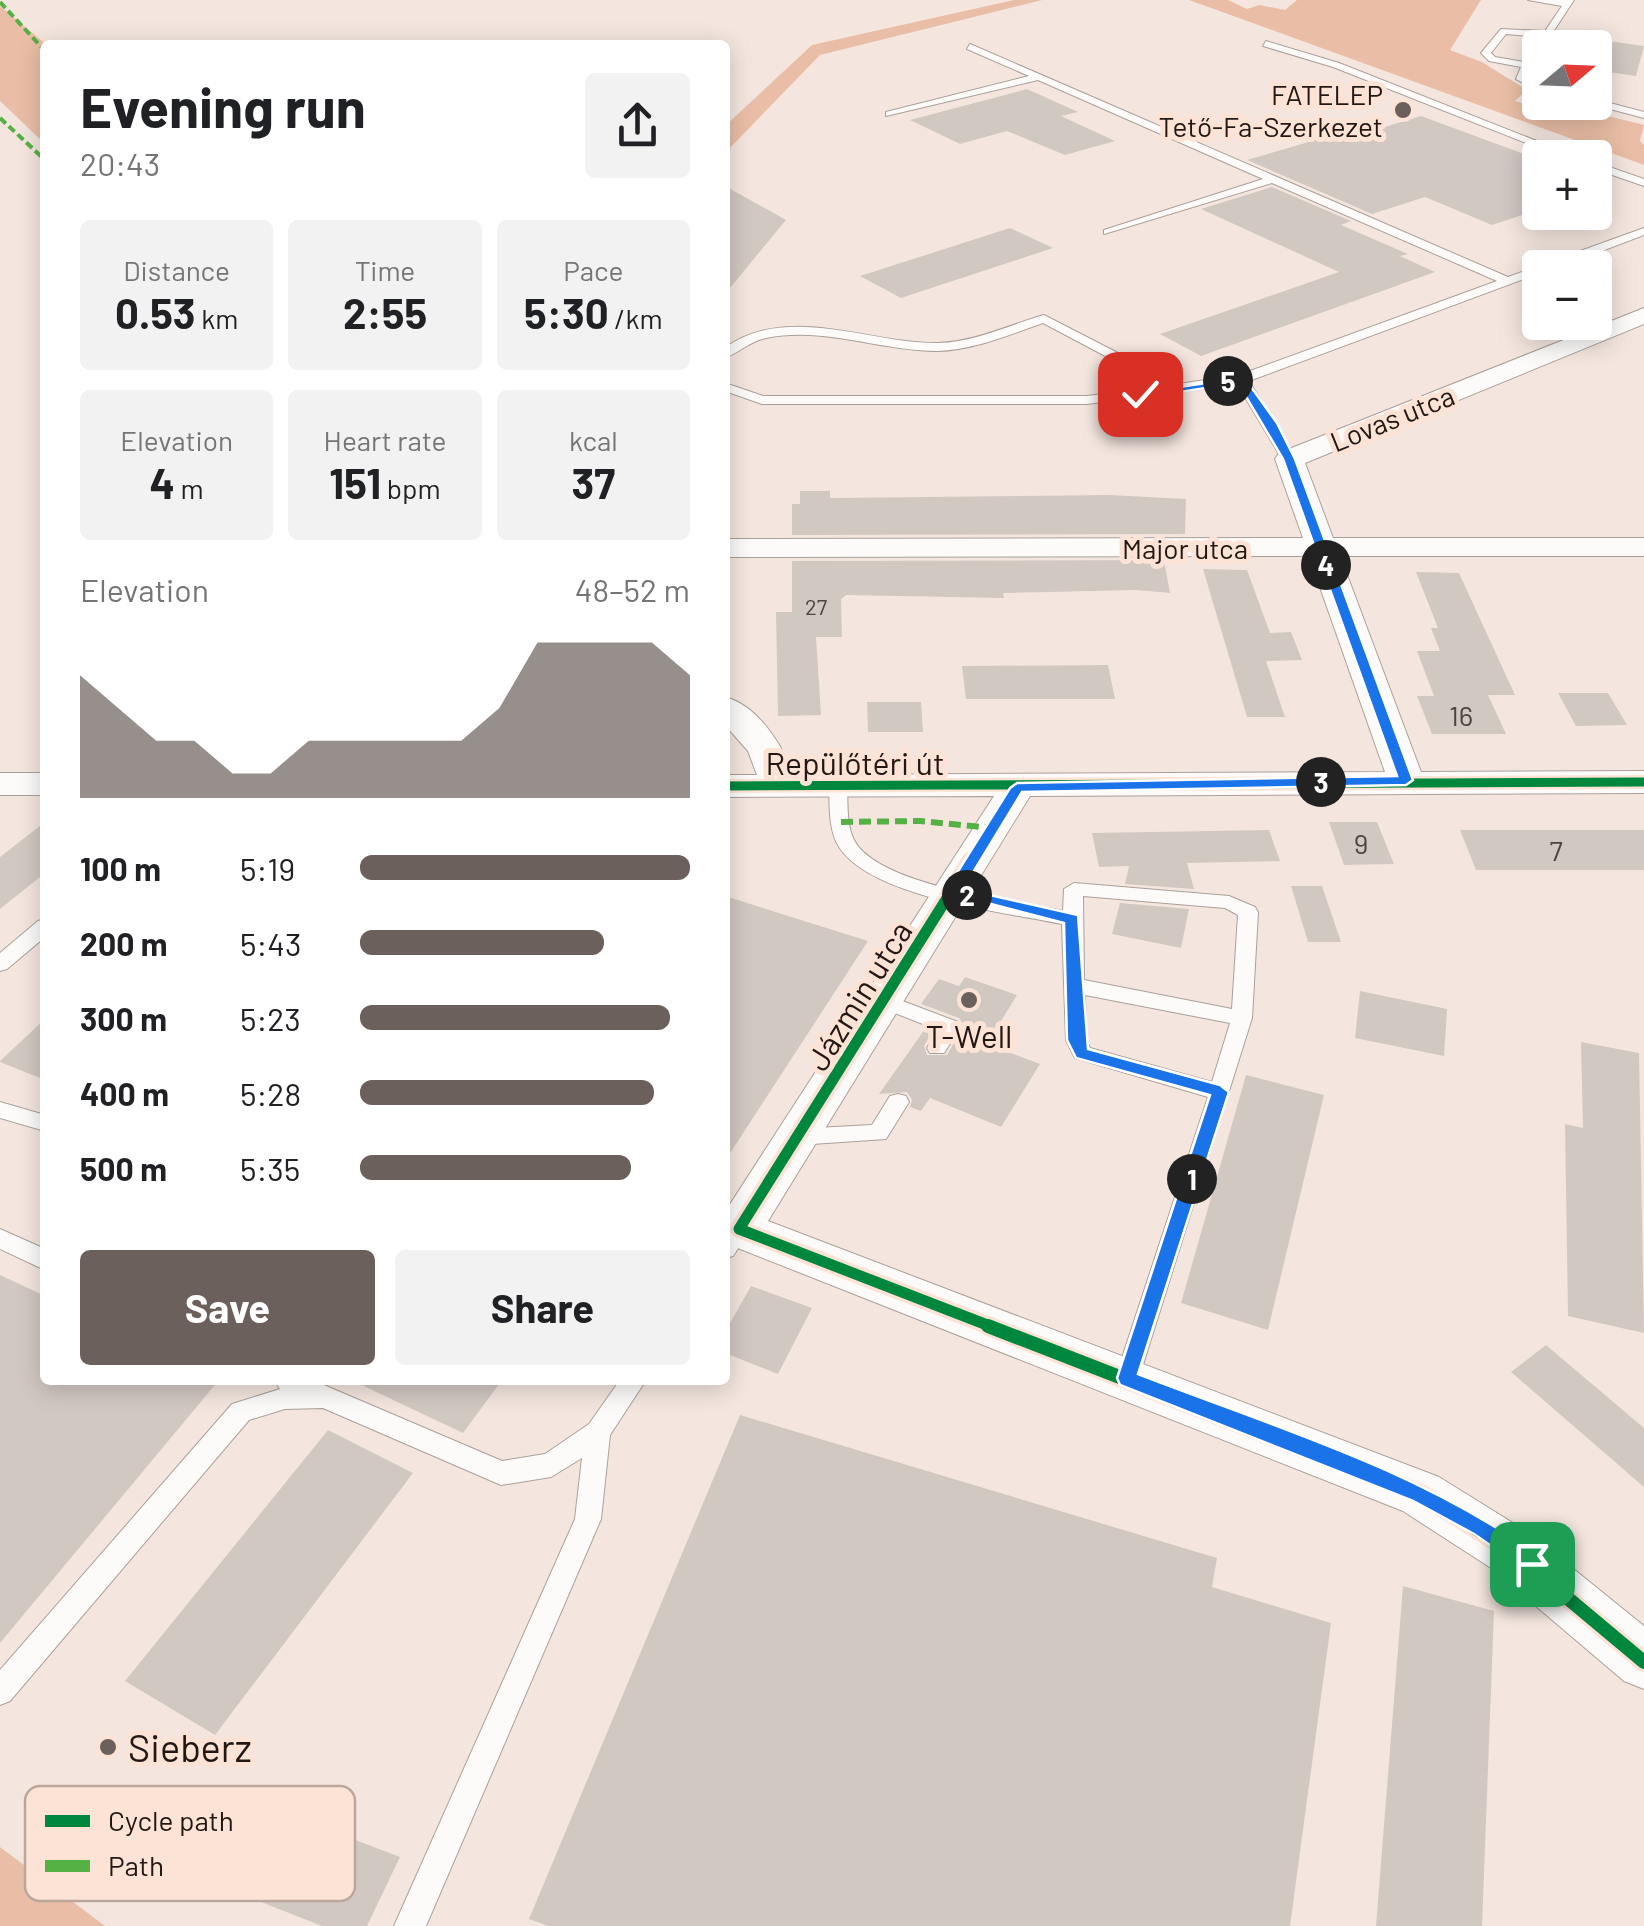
<!DOCTYPE html>
<html lang="en">
<head>
<meta charset="utf-8">
<style>
	body { margin:0; font-family:Barlow,sans-serif; background:#f2f2f2; color:#202124; height:100vh; display:flex; flex-direction:column; font-size:38px; white-space:nowrap }
	* { box-sizing:border-box; margin:0 }
	p { font-size:32px; color:#757577 }
	.icon { flex:none; width:55px; height:55px; fill:none; stroke:currentColor; stroke-width:2; stroke-linecap:round; stroke-linejoin:round }
	.map { position:relative; flex:1; overflow:hidden }
	.drawer { position:absolute; left:40px; top:40px; width:690px; height:1345px; display:flex; flex-direction:column; background:#fff; border-radius:10px; box-shadow:0 5px 25px #0003 }
	.drawer>* { flex:none }
	.needle { width:65px; rotate:71deg }
	.fabs { position:absolute; left:1522px; top:30px; display:grid; gap:20px }
	.fabs a { display:grid; place-items:center; width:90px; height:90px; border-radius:10px; background:#fff; box-shadow:0 5px 25px #0003; font-size:50px }
	.pin { position:absolute; display:grid; place-items:center; width:85px; height:85px; color:#fff; margin:-42px; border-radius:20px; box-shadow:0 5px 15px #0006 }
	.km { position:absolute; width:50px; height:50px; margin:-25px; border-radius:50%; background:#222; color:#fff; font-size:28px; line-height:50px; text-align:center }
	.round { display:grid; place-items:center; flex:none; width:105px; height:105px; border-radius:10px; background:#f2f2f2 }
	.summary { display:flex; align-items:center; justify-content:space-between; height:170px; padding:0 40px }
	h1 { font-size:55px; font-weight:700; line-height:75px }
	.stats { display:grid; grid-template-columns:repeat(3,1fr); gap:15px; height:170px; padding:10px 40px }
	.stats div { display:grid; align-content:center; border-radius:10px; background:#f2f2f2; text-align:center }
	.stats b { font-size:42px; font-weight:700 }
	.stats small { font-size:28px; font-weight:400 }
	.stats p { font-size:28px }
	.chart { height:280px; padding:20px 40px }
	.chart p { display:flex; justify-content:space-between }
	.chart svg { width:100%; height:180px; margin-top:10px; fill:#6b605b; opacity:.7 }
	.cta { display:flex; gap:20px; margin-top:auto; padding:20px 40px }
	.cta a { flex:1; height:115px; border-radius:10px; background:#6b605b; color:#fff; font-size:40px; font-weight:700; line-height:115px; text-align:center }
	.cta a+a { background:#f2f2f2; color:#202124 }
	ul { padding:0 40px; list-style:none; font-size:32px }
	li { display:grid; grid-template-columns:160px 120px 1fr; align-items:center; height:75px }
	li i { height:25px; border-radius:12px; background:#6b605b }
	.map>svg:first-child { display:block }
	.forest { fill:#eabea6 }
	.building { fill:#d2c8c2 }
	.lines { fill:none; stroke-linecap:round; stroke-linejoin:round }
	.service-casing { stroke:#aaa09a; stroke-width:2 }
	.minor-casing { stroke:#aaa09a; stroke-width:2 }
	.service { fill:#fdfbfa; fill-rule:evenodd }
	.minor { fill:#fdfbfa; fill-rule:evenodd }
	.quiet-far1 { stroke:#55b144; stroke-width:4; stroke-dasharray:8 4; stroke-linecap:butt }
	.quiet { stroke:#55b144; stroke-width:6; stroke-dasharray:12 6; stroke-linecap:butt }
	.cycleway-far2-casing { stroke:#fde3d6; stroke-width:14 }
	.cycleway-far1-casing { stroke:#fde3d6; stroke-width:18 }
	.cycleway-casing { stroke:#fde3d6; stroke-width:20 }
	.cycleway-far2 { stroke:#00873e; stroke-width:9 }
	.cycleway-far1 { stroke:#00873e; stroke-width:11 }
	.cycleway { stroke:#00873e; stroke-width:14 }
	.route { fill:#1a73e8; stroke:#fff; stroke-width:2.5 }
	.poi-dot { fill:#6b605b; stroke:#fde3d6; stroke-width:4 }
	.labels { text-anchor:middle; dominant-baseline:central; stroke-width:10; stroke-linejoin:round; paint-order:stroke }
	.far-number-label { font-size:22px; fill:#4d4440 }
	.far-poi-label { font-size:28px; fill:#211814; stroke:#fde3d6; text-anchor:end }
	.far-street-label { font-size:28px; fill:#211814; stroke:#fde3d6 }
	.number-label { font-size:28px; fill:#4d4440 }
	.street-label { font-size:32px; fill:#211814; stroke:#fde3d6 }
	.poi-label { font-size:32px; fill:#211814; stroke:#fde3d6 }
	.near-poi-label { font-size:38px; fill:#211814; stroke:#fde3d6; text-anchor:start }
	.key { fill:#fde3d6; stroke:#bba69c; stroke-width:2.5 }
	.key-label { font-size:28px; fill:#211814 }
</style>
</head>
<body>
<div class="map">
<svg width="1644" height="1926" viewBox="0 0 1644 1926">
	<rect width="100%" height="100%" fill="#f4e6df"/>
	<!-- forest -->
	<path class="forest" d="M1014,0H1042L820,55L725,153V126L812,45Z
		M1189,0H1228L1247,9L1259,5L1285,10L1297,0H1481L1450,50L1482,62L1527,90L1515,101L1572,118L1604,115L1644,125L1640,141L1644,145V165Z
		M0,6L47,45L45,144L0,101Z
		M0,1847L105,1926H0Z"/>
	<!-- building -->
	<path class="building" d="M1595,39L1644,46L1636,76L1595,70Z
		M1027,89L1078,112L1061,116L1115,141L1065,155L1007,131L960,144L910,120Z
		M1421,116L1540,160V209L1492,225L1425,197L1372,214L1247,160L1357,128L1368,132Z
		M725,186L786,220L725,294Z
		M1272,187L1351,221L1341,225L1408,254L1400,256L1435,272L1201,356L1160,334L1339,272L1201,209Z
		M1010,228L1053,248L901,298L860,276Z
		M800,491H830V498L1109,495L1186,499L1185,534L792,535V504H800Z
		M1164,560L1170,593L1136,590L1003,593L1004,598L846,595L841,599L842,637H816L821,715L778,716L776,612H792V561Z
		M1203,569L1247,570L1270,633L1291,632L1302,660L1266,661L1285,717H1247Z
		M1416,572L1459,573L1515,695H1488L1506,734H1432L1417,696H1434L1417,651H1440L1431,628H1438Z
		M1108,665L1115,699H966L962,666Z
		M1558,693H1608L1627,725L1576,726Z
		M867,702H921L923,732H868Z
		M45,822V873L0,909V857Z
		M1329,822H1377L1394,864L1344,865Z
		M1269,830L1280,861L1187,863L1194,889L1125,884L1129,866L1099,867L1092,833Z
		M1460,830H1644V870H1476Z
		M1291,886H1322L1341,942H1308Z
		M725,896L868,941L725,1161Z
		M1120,903L1189,909L1181,948L1112,934Z
		M965,977L1017,995L987,1044L1040,1064L1001,1127L930,1098L921,1111L910,1107L912,1100L907,1092L879,1094L925,1029L932,1032L924,1046L927,1055H947L964,1025L959,1018L921,1004L939,979L959,986Z
		M1360,991L1447,1009L1444,1056L1355,1038Z
		M45,1019V1080L0,1062V1061Z
		M1581,1042L1639,1053L1644,1333L1568,1316L1565,1124L1583,1128Z
		M1246,1075L1324,1095L1268,1330L1181,1303Z
		M0,1275L45,1296V1380H219L0,1643Z
		M751,1286L812,1308L778,1374L725,1353V1332Z
		M1546,1345L1644,1428V1487L1511,1372Z
		M351,1380H502L463,1433Z
		M740,1415L1217,1558L1212,1587L1331,1623L1290,1926H548L529,1919Z
		M328,1430L413,1473L215,1735L125,1681Z
		M1403,1586L1494,1611L1482,1926H1376Z
		M214,1786L400,1857L367,1926H322L169,1866Z"/>
	<g class="lines">
		<!-- service casing -->
		<g class="service-casing">
			<path id="service" d="M1528,0H1574L1553,32L1574,36L1569,39L1550,37L1540,48L1524,76L1540,85V92L1516,79L1521,67L1489,61L1481,53L1501,29L1545,31L1562,6ZM1506,34L1541,37L1524,62L1495,57L1491,53Z
				M1266,41L1339,63L1580,158H1564L1333,67L1263,46Z
				M970,44L1508,277L1644,228V235L1557,268H1540V273L1249,381L1296,459L1289,463L1282,459L1237,384L1087,404H762L725,391V383L763,396H1087L1162,386L1043,323C1009,335 974,350 937,351C881,351 823,326 766,338C750,341 740,352 725,358V348C786,303 870,344 938,343C975,342 1009,325 1044,315L1178,384L1239,375L1497,281L1272,183L1104,234V230L1263,179L1038,80L886,116V112L1029,76L967,49Z
				M1595,99L1644,112V118L1591,104Z
				M1595,162L1644,179V186L1595,169Z
				M838,780L847,786C848,803 846,824 854,840C878,886 1014,901 1063,911L1064,889L1074,883L1229,896L1255,907L1258,912L1252,1018L1136,1387L1127,1390L1118,1387L1115,1379L1208,1097L1075,1058L1066,1040L1062,924C1005,912 872,898 839,847C828,829 830,806 829,786ZM1083,896L1225,908L1238,915L1232,1009L1084,980ZM1085,995L1230,1023L1212,1082L1090,1048L1086,1040Z
				M45,919V937L7,969L0,971V953L38,921Z
				M884,994L958,1022L961,1027L944,1053H930L927,1048L938,1030L877,1006L874,1001L877,996Z
				M898,1094L906,1096L909,1102L886,1139L797,1145L789,1143L786,1137L789,1131L797,1129L872,1125L890,1096Z
				M0,1102L45,1115V1131L0,1118Z
				M739,1220L747,1222L751,1229L733,1256L725,1258C725,1242 721,1226 739,1220Z
				M0,1229L45,1249V1270L0,1249Z
				M274,1380H312L502,1461L545,1454L589,1424L620,1380H646L610,1435L601,1519L426,1926H394L575,1519L582,1458L551,1477L501,1485L323,1408L285,1409L249,1420L10,1701L0,1705V1670L232,1404L280,1389Z"/>
		</g>
		<!-- minor casing -->
		<g class="minor-casing">
			<path id="minor" d="M1644,308V324L1305,463L1333,538H1644V556H1340L1421,772L1644,771V793L1030,796L768,1221L1439,1477L1529,1533L1644,1626V1689L1624,1681L1491,1568L1403,1511L725,1243V1212L994,796L725,797V775H757L748,751L725,725V697C757,705 783,745 793,775L1385,772L1309,556L725,557V539L1303,538L1275,459L1279,453Z
				M0,773H45V795H0Z"/>
		</g>
		<!-- service -->
		<use href="#service" class="service"/>
		<!-- minor -->
		<use href="#minor" class="minor"/>
		<!-- quiet-far1 -->
		<path class="quiet-far1" d="M0,2L45,51
			M0,118L45,160"/>
		<!-- quiet -->
		<path class="quiet" d="M841,822L920,821L992,828"/>
		<!-- cycleway-far2 casing -->
		<g class="cycleway-far2-casing">
			<path id="cycleway-far2" d="M725,786L1644,782
				M970,863L1017,788"/>
		</g>
		<!-- cycleway-far1 casing -->
		<g class="cycleway-far1-casing">
			<path id="cycleway-far1" d="M971,860L739,1229L995,1328"/>
		</g>
		<!-- cycleway casing -->
		<g class="cycleway-casing">
			<path id="cycleway" d="M988,1326L1421,1494L1510,1550L1644,1662"/>
		</g>
		<!-- cycleway-far2 -->
		<use href="#cycleway-far2" class="cycleway-far2"/>
		<!-- cycleway-far1 -->
		<use href="#cycleway-far1" class="cycleway-far1"/>
		<!-- cycleway -->
		<use href="#cycleway" class="cycleway"/>
	</g>
	<!-- route -->
	<path class="route" d="M1244,377L1277,423L1295,459L1413,780L1406,785L1022,792L963,889L1078,915L1088,1049L1220,1085L1229,1092L1138,1374C1275,1427 1421,1470 1540,1557L1543,1564L1532,1574L1474,1534L1413,1501L1120,1385L1117,1378L1210,1095L1076,1058L1067,1040L1064,923L945,892L1010,788L1017,783L1397,776L1283,459L1238,383L1140,398L1135,394Z"/>
	<!-- markers -->
	<g class="poi-dot">
		<circle cx="1403" cy="110" r="10"/>
		<circle cx="969" cy="1000" r="10"/>
		<circle cx="108" cy="1747" r="10"/>
	</g>
	<g class="labels">
		<!-- far-number labels -->
		<g class="far-number-label">
			<text x="816" y="606">27</text>
		</g>
		<!-- far-poi labels -->
		<g class="far-poi-label">
			<text x="1383" y="94">FATELEP<tspan x="1383" dy="32">Tető-Fa-Szerkezet</tspan></text>
		</g>
		<!-- far-street labels -->
		<g class="far-street-label">
			<text transform="translate(1392 418) rotate(-22)">Lovas utca</text>
			<text x="1185" y="548">Major utca</text>
		</g>
		<!-- number labels -->
		<g class="number-label">
			<text x="1461" y="715">16</text>
			<text x="1361" y="843">9</text>
			<text x="1556" y="850">7</text>
		</g>
		<!-- street labels -->
		<g class="street-label">
			<text x="855" y="762">Repülőtéri út</text>
			<text transform="translate(858 995) rotate(-58)">Jázmin utca</text>
		</g>
		<!-- poi labels -->
		<g class="poi-label">
			<text x="969" y="1035">T-Well</text>
		</g>
		<!-- near-poi labels -->
		<g class="near-poi-label">
			<text x="128" y="1747">Sieberz</text>
		</g>
	</g>
	<!-- legend -->
	<rect x="25" y="1786" width="330" height="115" rx="15" class="key"/>
	<rect x="45" y="1815" width="45" height="12" fill="#00873e"/>
	<rect x="45" y="1860" width="45" height="12" fill="#55b144"/>
	<g class="key-label">
		<text x="108" y="1831">Cycle path</text>
		<text x="108" y="1876">Path</text>
	</g>
</svg>
<div class="fabs">
<a><svg class="needle" viewBox="-14 -14 28 28"><path d="M0-13l5 13h-10z" fill="#e53935"/><path d="M0 13l5-13h-10z" fill="#757577"/></svg></a>
<a>+</a>
<a>−</a>
</div>
<div class="pin" style="left:1532px;top:1564px;background:#1e9e55"><svg class="icon" aria-label="arrive" viewBox="0 0 24 24"><path d="M6 21V4h12l-3 4 3 4H6"/></svg></div>
<div class="pin" style="left:1140px;top:394px;background:#d93025"><svg class="icon" aria-label="check" viewBox="0 0 24 24"><path d="M5 12l5 5 9-10"/></svg></div>
<b class="km" style="left:1192px;top:1179px">1</b>
<b class="km" style="left:967px;top:895px">2</b>
<b class="km" style="left:1321px;top:782px">3</b>
<b class="km" style="left:1326px;top:565px">4</b>
<b class="km" style="left:1228px;top:381px">5</b>
<section class="drawer">
<div class="summary"><div><h1>Evening run</h1><p>20:43</p></div><a class="round"><svg class="icon" aria-label="share" viewBox="0 0 24 24"><path d="M12 15V3M7 8l5-5 5 5M5 13v7h14v-7"/></svg></a></div>
<div class="stats">
<div><p>Distance</p><b>0.53<small> km</small></b></div>
<div><p>Time</p><b>2:55</b></div>
<div><p>Pace</p><b>5:30<small> /km</small></b></div>
</div>
<div class="stats">
<div><p>Elevation</p><b>4<small> m</small></b></div>
<div><p>Heart rate</p><b>151<small> bpm</small></b></div>
<div><p>kcal</p><b>37</b></div>
</div>
<div class="chart"><p><span>Elevation</span>48–52 m</p>
<svg viewBox="0 0 160 44" preserveAspectRatio="none"><path d="M0 44V14L10 22L20 30L30 30L40 38L50 38L60 30L70 30L80 30L90 30L100 30L110 22L120 6L130 6L140 6L150 6L160 14V44z"/></svg>
</div>
<ul>
<li><b>100 m</b>5:19<i style="width:100%"></i></li>
<li><b>200 m</b>5:43<i style="width:74%"></i></li>
<li><b>300 m</b>5:23<i style="width:94%"></i></li>
<li><b>400 m</b>5:28<i style="width:89%"></i></li>
<li><b>500 m</b>5:35<i style="width:82%"></i></li>
</ul>
<div class="cta"><a>Save</a><a>Share</a></div>
</section>
</div>
</body>
</html>
